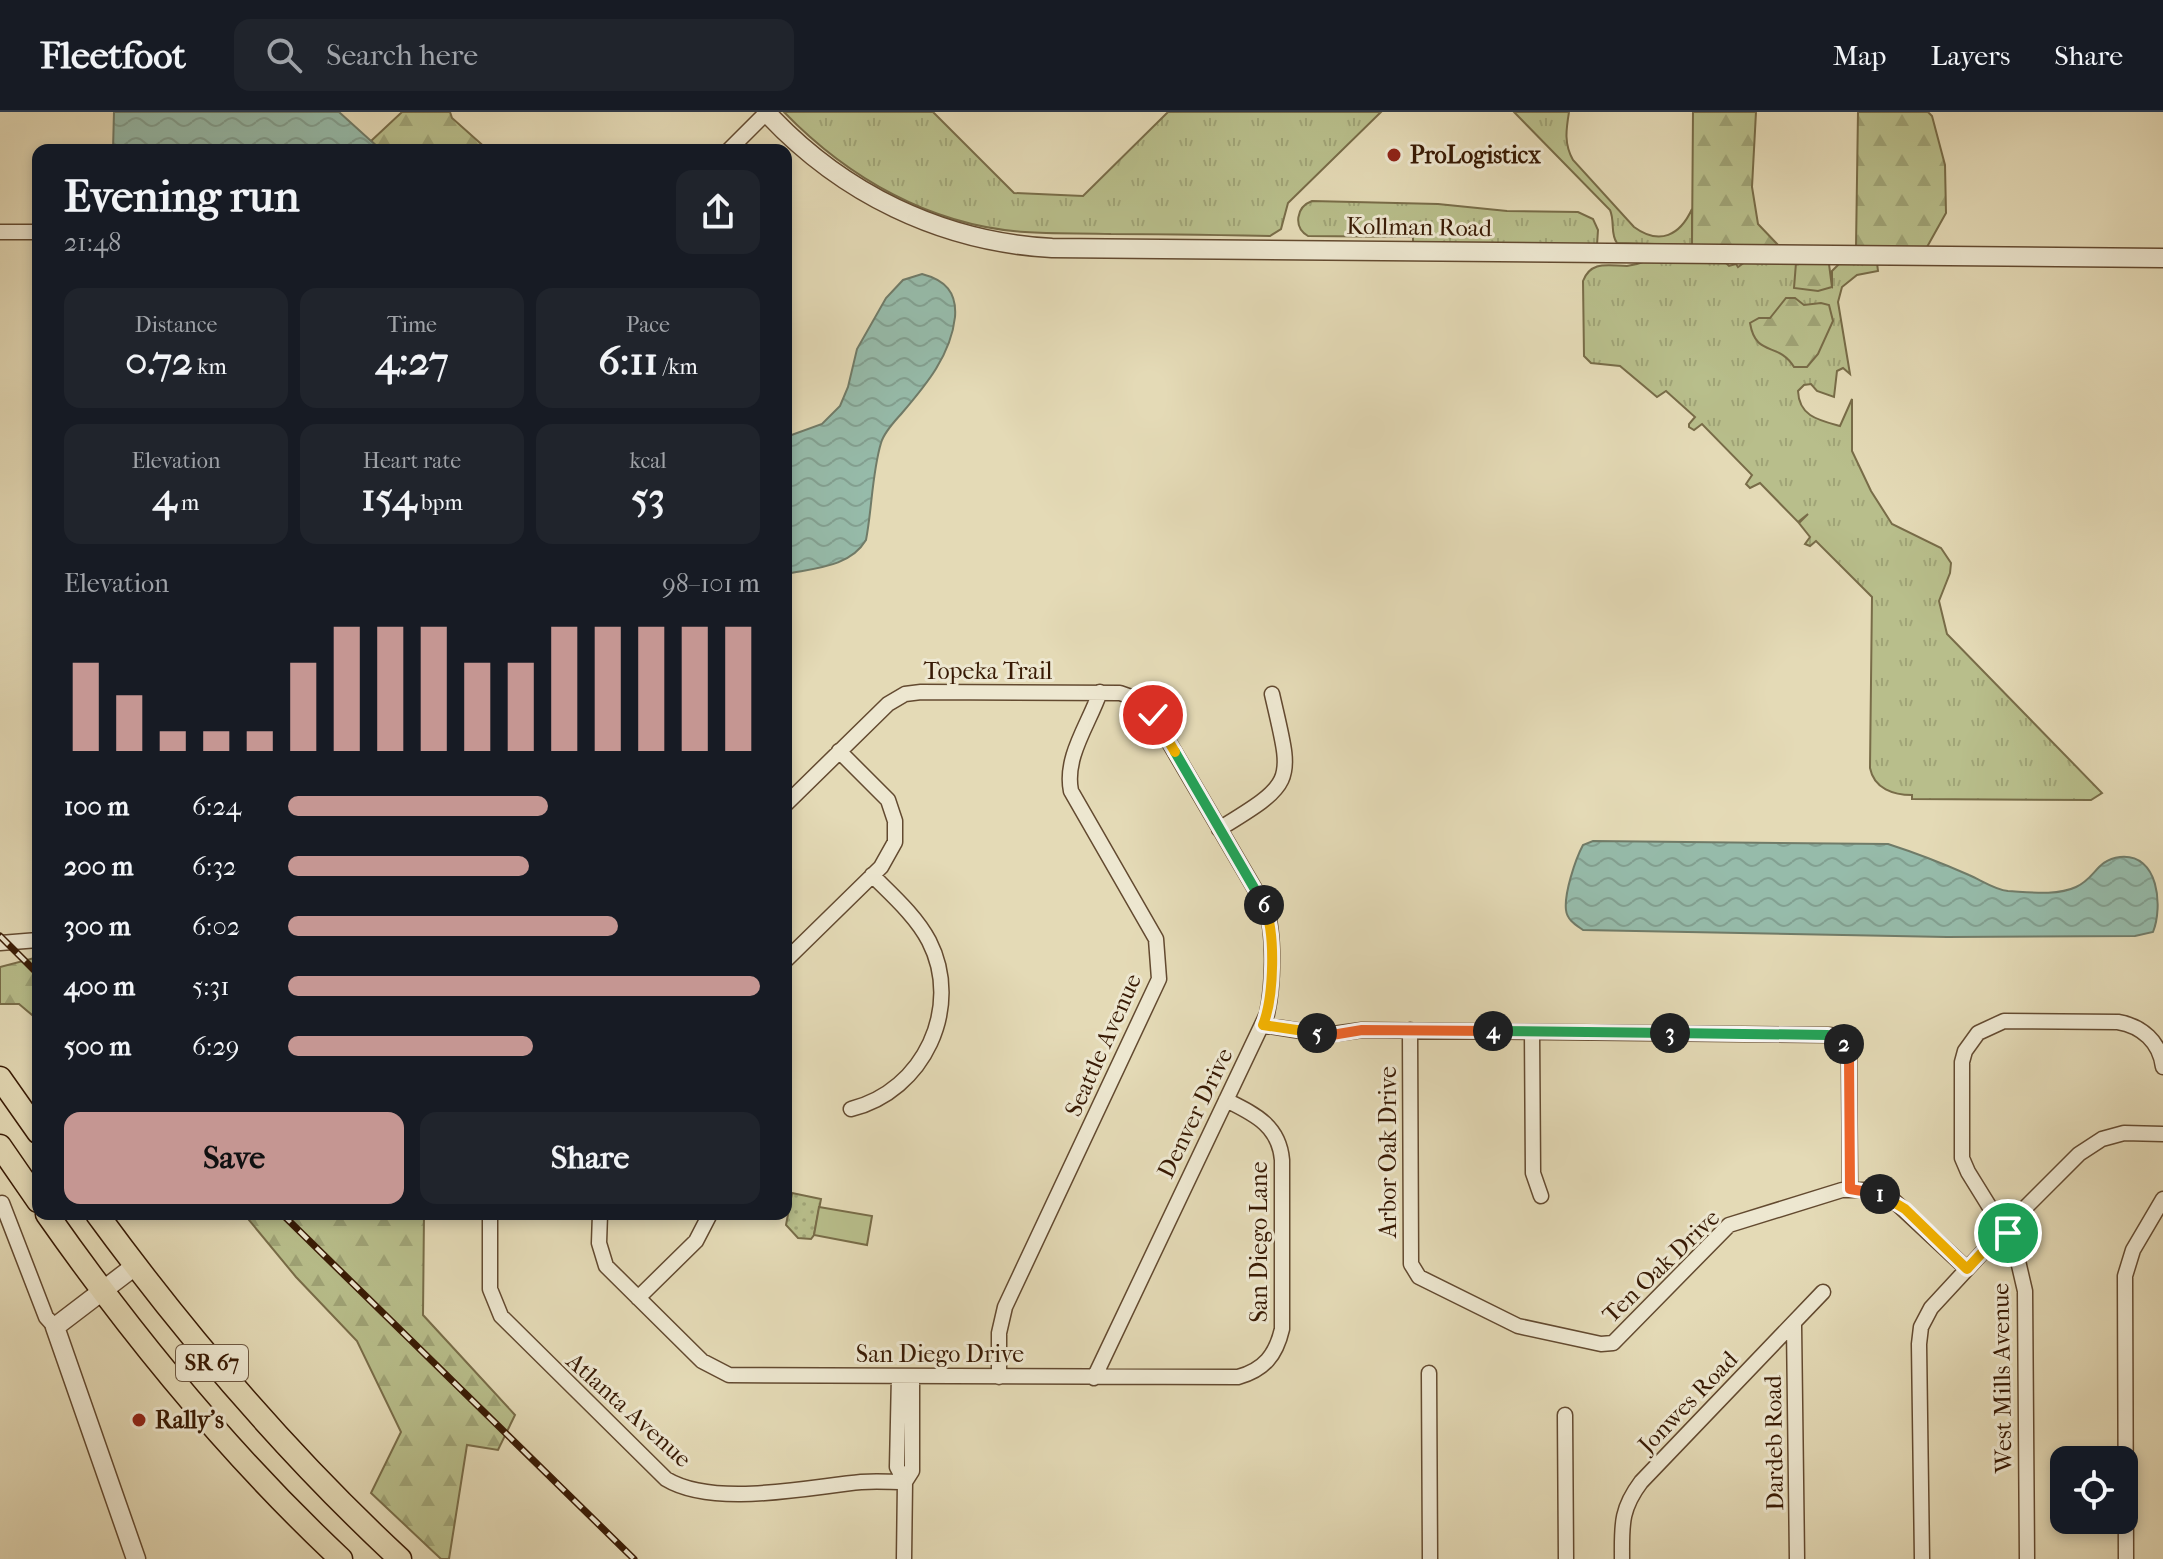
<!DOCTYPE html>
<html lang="en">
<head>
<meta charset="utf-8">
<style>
	body { margin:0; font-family:"IM FELL French Canon",serif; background:#20242c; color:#f1f3f6; height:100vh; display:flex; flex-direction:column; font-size:30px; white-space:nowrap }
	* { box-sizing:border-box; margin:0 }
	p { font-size:26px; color:#9ea1a6 }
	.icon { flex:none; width:44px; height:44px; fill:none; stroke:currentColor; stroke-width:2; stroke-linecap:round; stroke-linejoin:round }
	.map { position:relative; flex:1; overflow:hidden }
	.panel { position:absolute; left:32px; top:32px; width:760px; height:1076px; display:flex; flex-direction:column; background:#171b24; border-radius:16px; box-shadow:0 4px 12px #0003 }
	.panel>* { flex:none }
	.controls { position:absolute; left:2050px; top:1334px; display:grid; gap:16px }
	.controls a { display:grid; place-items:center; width:88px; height:88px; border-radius:16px; background:#171b24; box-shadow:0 4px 12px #0003; font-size:40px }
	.pin { position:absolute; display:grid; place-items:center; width:68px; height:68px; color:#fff; margin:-34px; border:4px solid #fff; border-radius:50%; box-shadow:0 2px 8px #0007 }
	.km { position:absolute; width:40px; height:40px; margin:-20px; border-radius:50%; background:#222; color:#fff; font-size:22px; line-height:40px; text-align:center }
	.round { display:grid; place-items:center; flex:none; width:84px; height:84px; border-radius:16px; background:#20242c }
	.head { display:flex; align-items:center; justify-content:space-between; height:136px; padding:0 32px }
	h1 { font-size:44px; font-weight:700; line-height:60px }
	.figures { display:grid; grid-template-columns:repeat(3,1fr); gap:12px; height:136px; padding:8px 32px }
	.figures div { display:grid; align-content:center; border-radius:16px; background:#20242c; text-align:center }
	.figures b { font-size:40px; font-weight:700 }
	.figures small { font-size:22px; font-weight:400 }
	.figures p { font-size:22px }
	.chart { height:224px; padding:16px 32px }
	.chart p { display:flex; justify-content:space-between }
	.chart svg { width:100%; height:144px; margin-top:8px; stroke:#c59692; stroke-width:6 }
	.button { display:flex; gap:16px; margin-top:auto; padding:16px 32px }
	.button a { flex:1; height:92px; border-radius:16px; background:#c59692; color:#111; font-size:32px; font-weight:700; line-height:92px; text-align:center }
	.button a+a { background:#20242c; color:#f1f3f6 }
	ul { padding:0 32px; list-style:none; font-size:26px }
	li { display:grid; grid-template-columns:128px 96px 1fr; align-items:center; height:60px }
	li i { height:20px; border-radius:10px; background:#c59692 }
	header { display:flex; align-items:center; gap:48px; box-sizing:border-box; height:112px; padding:0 40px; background:#171b24; border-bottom:2px solid #363941 }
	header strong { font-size:38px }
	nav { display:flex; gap:44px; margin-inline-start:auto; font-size:28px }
	.search { width:560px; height:72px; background:#20242c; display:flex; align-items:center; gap:20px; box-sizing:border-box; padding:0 28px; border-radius:16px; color:#9ea1a6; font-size:30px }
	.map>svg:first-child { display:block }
	.grass { fill:url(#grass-tufts); stroke:#786c48; stroke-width:2 }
	.forest { fill:url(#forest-firs); stroke:#786c48; stroke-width:2 }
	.park { fill:url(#park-dots); stroke:#786c48; stroke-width:2 }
	.pitch { fill:#b8be8b; stroke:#786c48; stroke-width:2 }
	.water { fill:url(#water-waves); stroke:#707b68; stroke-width:2 }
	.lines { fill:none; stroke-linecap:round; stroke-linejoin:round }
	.minor-casing { stroke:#634a30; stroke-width:17 }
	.tertiary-casing { stroke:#634a30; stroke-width:21 }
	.primary-casing { stroke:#381a04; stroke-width:25 }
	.minor { stroke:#ede7d0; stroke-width:14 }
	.tertiary { stroke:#ede7d0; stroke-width:18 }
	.primary { stroke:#e4dab6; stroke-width:22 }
	.rail-casing { stroke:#381a04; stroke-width:7 }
	.rail { stroke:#ede7d0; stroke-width:4; stroke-dasharray:12; stroke-linecap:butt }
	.split-1-casing { stroke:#fff; stroke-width:16 }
	.split-2-casing { stroke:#fff; stroke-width:16 }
	.split-3-casing { stroke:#fff; stroke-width:16 }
	.split-4-casing { stroke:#fff; stroke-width:16 }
	.split-5-casing { stroke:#fff; stroke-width:16 }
	.split-6-casing { stroke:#fff; stroke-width:16 }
	.split-7-casing { stroke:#fff; stroke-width:16 }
	.split-8-casing { stroke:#fff; stroke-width:16 }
	.split-1 { stroke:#f5b400; stroke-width:10 }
	.split-2 { stroke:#f0652b; stroke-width:10 }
	.split-3 { stroke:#22a559; stroke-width:10 }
	.split-4 { stroke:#22a559; stroke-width:10 }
	.split-5 { stroke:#f0652b; stroke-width:10 }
	.split-6 { stroke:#f5b400; stroke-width:10 }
	.split-7 { stroke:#22a559; stroke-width:10 }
	.split-8 { stroke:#f5b400; stroke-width:10 }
	.poi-dot { fill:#8f2418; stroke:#ede7d0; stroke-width:3 }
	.labels { text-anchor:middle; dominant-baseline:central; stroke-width:6; stroke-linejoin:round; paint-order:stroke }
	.shield { fill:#ede7d0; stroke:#6e5841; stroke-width:2 }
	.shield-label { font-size:22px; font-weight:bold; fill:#381a04 }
	.poi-label { font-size:24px; font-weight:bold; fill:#381a04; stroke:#ede7d0; text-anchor:start }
	.street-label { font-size:24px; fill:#381a04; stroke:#ede7d0 }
</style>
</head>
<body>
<header>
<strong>Fleetfoot</strong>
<div class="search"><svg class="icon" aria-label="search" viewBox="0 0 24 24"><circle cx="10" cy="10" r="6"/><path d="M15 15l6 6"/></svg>Search here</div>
<nav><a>Map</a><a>Layers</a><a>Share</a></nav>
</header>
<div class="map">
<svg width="2163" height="1447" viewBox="0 0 2163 1447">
	<defs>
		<pattern id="grass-tufts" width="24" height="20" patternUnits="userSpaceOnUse" patternTransform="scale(2)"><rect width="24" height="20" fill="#b8be8b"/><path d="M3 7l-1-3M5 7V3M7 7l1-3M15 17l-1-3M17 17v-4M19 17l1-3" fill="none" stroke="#9fa376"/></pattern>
		<pattern id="forest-firs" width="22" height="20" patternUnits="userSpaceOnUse" patternTransform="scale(2)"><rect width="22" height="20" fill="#b8be8b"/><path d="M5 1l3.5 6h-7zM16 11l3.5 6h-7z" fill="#9fa376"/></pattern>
		<pattern id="park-dots" width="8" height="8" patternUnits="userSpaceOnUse" patternTransform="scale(2)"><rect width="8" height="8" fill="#b8be8b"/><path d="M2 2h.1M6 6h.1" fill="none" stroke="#9fa376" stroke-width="1.8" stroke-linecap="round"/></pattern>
		<pattern id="water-waves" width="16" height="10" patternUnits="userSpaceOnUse" patternTransform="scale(2)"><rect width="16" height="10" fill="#96bbaa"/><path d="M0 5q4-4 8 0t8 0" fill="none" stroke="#82a091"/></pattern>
	</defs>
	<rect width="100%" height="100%" fill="#e4dab6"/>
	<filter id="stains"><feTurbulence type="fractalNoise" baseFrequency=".0025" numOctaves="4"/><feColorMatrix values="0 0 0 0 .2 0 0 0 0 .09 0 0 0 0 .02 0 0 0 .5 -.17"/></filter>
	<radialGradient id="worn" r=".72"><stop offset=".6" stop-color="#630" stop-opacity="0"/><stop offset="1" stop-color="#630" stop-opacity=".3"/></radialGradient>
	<!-- grass -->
	<path class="grass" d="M784,0H933L1014,81L1083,84L1168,0H1381L1288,91L1281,117L1270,124C1217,123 1164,122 1111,122C1082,121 1053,122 1025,120C931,114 848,66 784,0Z
		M1514,0H1569C1566,18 1564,32 1573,48L1634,115C1660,134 1680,123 1692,97V133L1617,131C1610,122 1615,109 1610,98Z
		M1312,89L1438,92L1507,99L1578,100L1593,107L1598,118L1597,133H1413V125L1308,124C1293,115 1296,95 1312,89Z
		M1646,149L1725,150L1729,154L1736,152L1738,155L1745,150L1796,151L1832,175V159L1839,152L1877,151L1878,159L1857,163L1842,175L1838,190L1850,262L1843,256L1837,259L1834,285L1817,279L1811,272L1804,273L1798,279C1799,304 1818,308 1840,314L1852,287V339L1871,379L1892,412L1941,436L1951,451L1950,461L1939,489L1947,522L2102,681L2091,688L1912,687V683C1894,683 1874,677 1870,656L1872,485L1816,429L1810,434L1805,432L1810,425L1799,411L1808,402L1798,410L1760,371L1750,376L1746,372L1752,363L1702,312L1694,318L1689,315V312L1695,305L1666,279L1657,285L1620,254L1591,251L1584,244L1583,169C1591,148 1609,154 1627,154C1634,153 1641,151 1646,149Z"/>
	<!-- forest -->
	<path class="forest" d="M402,0H450L452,6L488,38H381L371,29Z
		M1693,0H1756L1752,75L1758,112L1779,134L1692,133Z
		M1858,0H1928L1932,4L1945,53L1946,101L1927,135H1856Z
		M1796,151L1829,152L1832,175L1818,179L1794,176Z
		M1786,186H1795L1804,193L1821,191L1829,193L1833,209L1818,242L1807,255H1794C1778,229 1756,246 1750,211L1759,206H1770Z
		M38,845V908L19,892H0V855Z
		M244,1102H424L423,1203L515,1303L498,1338L467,1333L449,1447H441L371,1381L401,1320L357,1229L296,1165Z"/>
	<!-- park -->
	<path class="park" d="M792,1081L821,1087L814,1123L811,1127L798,1126L786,1113Z"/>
	<!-- pitch -->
	<path class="pitch" d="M819,1095L872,1104L867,1133L814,1123Z"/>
	<!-- water -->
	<path class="water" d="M114,0H339L381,38H113Z
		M922,162C945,168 957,180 955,205C951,243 926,273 902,301C895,309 884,320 881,331C872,361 872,397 866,428C850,455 815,456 786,462V325L822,312L840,294L848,275L857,237L886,186L903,168Z
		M1593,729L1888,732C1916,741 1942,751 1969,763C1981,768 1995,778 2008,779C2028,780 2057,784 2076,775C2096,766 2096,748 2120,745C2159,741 2163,795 2153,820L2135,824L1947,825L1583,818C1576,813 1567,808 1566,798C1564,782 1575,748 1583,733Z"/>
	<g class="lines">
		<!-- minor casing -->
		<g class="minor-casing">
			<path id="minor" d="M729,38L766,1
				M0,120H38
				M786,692L888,592L905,582L921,580L1120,581L1137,587L1153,603L1266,796C1275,824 1273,874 1267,902L1094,1266
				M1219,717C1298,669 1292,670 1272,582
				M0,831L38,828
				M786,848L881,755L895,730V709L888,688L839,639
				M1263,913L1326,923L1362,918L1830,923L1844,932L1849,945L1850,1077
				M1410,918L1411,1152L1419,1165L1518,1214L1601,1232L1613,1231L1729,1113L1842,1078H1865L1891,1086L1967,1157
				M1532,920L1533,1061L1541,1084
				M851,997C924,979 963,895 929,829C916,804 892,783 872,763
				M2,1091L46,1205L55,1215
				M490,1102V1177L501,1204L666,1367C714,1396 808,1375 861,1370C876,1369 891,1370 905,1370
				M600,1102L599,1131L606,1154L702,1249L729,1263L1238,1265C1264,1258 1276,1243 1282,1217V1048C1279,1013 1254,1002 1226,988
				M638,1186L696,1129L710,1102
				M1794,1213L1797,1447
				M1429,1261L1430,1447
				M899,1264L897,1355L905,1370
				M999,1265V1221L1005,1195L1159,867L1156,827L1071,679C1064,645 1089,612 1100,580
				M1565,1303L1566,1447
				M904,1447L905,1370L912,1359V1264
				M1622,1447C1622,1414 1620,1398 1641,1370L1823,1180
				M1922,1447L1919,1232L1921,1215L1931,1196L2004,1117L2079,1042L2102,1027L2124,1021L2163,1022
				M2027,1447L2025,1179L2015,1136L1968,1060L1962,1046V950L1965,939L1978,921L2004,909L2118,910C2142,914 2160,930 2163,955
				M2126,1447L2125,1164L2133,1138L2163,1087"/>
		</g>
		<!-- tertiary casing -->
		<g class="tertiary-casing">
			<path id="tertiary" d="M766,0C841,81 941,130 1052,136L2163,146
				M135,1154L55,1215L136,1447"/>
		</g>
		<!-- primary casing -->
		<g class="primary-casing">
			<path id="primary" d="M0,966L38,1020
				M0,1034L38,1089
				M47,1102C134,1226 230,1343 341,1447
				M97,1102C188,1226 287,1342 400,1447"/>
		</g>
		<!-- minor -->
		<use href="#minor" class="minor"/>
		<!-- tertiary -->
		<use href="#tertiary" class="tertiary"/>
		<!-- primary -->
		<use href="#primary" class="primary"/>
		<!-- rail casing -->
		<g class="rail-casing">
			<path id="rail" d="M0,824L38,862
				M282,1102L634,1447"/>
		</g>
		<!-- rail -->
		<use href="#rail" class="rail"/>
	</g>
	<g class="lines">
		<!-- split-1 casing -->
		<g class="split-1-casing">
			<path id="split-1" d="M1880,1082L1905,1097L1967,1157L2004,1117L2008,1121"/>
		</g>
		<!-- split-2 casing -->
		<g class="split-2-casing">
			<path id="split-2" d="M1844,932L1849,945L1850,1077L1880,1082"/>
		</g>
		<!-- split-3 casing -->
		<g class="split-3-casing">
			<path id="split-3" d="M1670,921L1828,923L1836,925L1844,932"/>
		</g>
		<!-- split-4 casing -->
		<g class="split-4-casing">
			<path id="split-4" d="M1493,919L1670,921"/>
		</g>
		<!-- split-5 casing -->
		<g class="split-5-casing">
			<path id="split-5" d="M1317,921L1332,923L1362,918L1493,919"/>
		</g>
		<!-- split-6 casing -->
		<g class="split-6-casing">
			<path id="split-6" d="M1264,793C1276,820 1274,885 1263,913L1317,921"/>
		</g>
		<!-- split-7 casing -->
		<g class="split-7-casing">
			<path id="split-7" d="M1175,640L1264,793"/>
		</g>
		<!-- split-8 casing -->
		<g class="split-8-casing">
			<path id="split-8" d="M1153,603L1175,640"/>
		</g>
		<!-- split-1 -->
		<use href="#split-1" class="split-1"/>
		<!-- split-2 -->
		<use href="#split-2" class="split-2"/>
		<!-- split-3 -->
		<use href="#split-3" class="split-3"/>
		<!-- split-4 -->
		<use href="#split-4" class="split-4"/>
		<!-- split-5 -->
		<use href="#split-5" class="split-5"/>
		<!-- split-6 -->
		<use href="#split-6" class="split-6"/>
		<!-- split-7 -->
		<use href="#split-7" class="split-7"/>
		<!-- split-8 -->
		<use href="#split-8" class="split-8"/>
	</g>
	<!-- markers -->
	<g class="poi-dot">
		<circle cx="1394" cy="43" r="8"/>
		<circle cx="139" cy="1308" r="8"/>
	</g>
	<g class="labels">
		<!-- shield labels -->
		<rect class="shield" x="176" y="1233" width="72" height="36" rx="6"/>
		<g class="shield-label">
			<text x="212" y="1251">SR 67</text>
		</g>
		<!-- poi labels -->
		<g class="poi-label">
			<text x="1410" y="43">ProLogisticx</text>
			<text x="155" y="1308">Rally's</text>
		</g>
		<!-- street labels -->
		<g class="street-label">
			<text transform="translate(1419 115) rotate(1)">Kollman Road</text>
			<text x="988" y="559">Topeka Trail</text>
			<text transform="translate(1103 933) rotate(-66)">Seattle Avenue</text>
			<text transform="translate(1195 1001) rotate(-64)">Denver Drive</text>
			<text transform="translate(1388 1040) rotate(-90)">Arbor Oak Drive</text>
			<text transform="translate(1259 1130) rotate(-90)">San Diego Lane</text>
			<text transform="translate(1661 1154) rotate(-44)">Ten Oak Drive</text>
			<text x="940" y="1242">San Diego Drive</text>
			<text transform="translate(2002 1266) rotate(-91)">West Mills Avenue</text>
			<text transform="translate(1688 1290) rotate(-46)">Jonwes Road</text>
			<text transform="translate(629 1298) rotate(42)">Atlanta Avenue</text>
			<text transform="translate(1774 1331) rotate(-91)">Dardeb Road</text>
		</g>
	</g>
	<rect width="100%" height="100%" filter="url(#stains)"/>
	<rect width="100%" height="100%" fill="url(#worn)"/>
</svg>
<div class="controls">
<a><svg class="icon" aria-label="locate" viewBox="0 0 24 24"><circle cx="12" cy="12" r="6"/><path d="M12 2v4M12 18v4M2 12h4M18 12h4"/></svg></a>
</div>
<div class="pin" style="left:2008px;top:1121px;background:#1e9e55"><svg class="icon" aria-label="arrive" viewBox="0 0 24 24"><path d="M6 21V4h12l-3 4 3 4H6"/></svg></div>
<div class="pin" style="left:1153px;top:603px;background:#d93025"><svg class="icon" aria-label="check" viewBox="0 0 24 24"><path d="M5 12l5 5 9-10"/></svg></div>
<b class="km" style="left:1880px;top:1082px">1</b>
<b class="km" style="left:1844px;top:932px">2</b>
<b class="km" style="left:1670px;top:921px">3</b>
<b class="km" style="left:1493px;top:919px">4</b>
<b class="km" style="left:1317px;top:921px">5</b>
<b class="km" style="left:1264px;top:793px">6</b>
<section class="panel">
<div class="head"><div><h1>Evening run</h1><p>21:48</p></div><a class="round"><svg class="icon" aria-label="share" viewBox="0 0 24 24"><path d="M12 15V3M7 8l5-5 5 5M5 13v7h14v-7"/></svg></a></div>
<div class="figures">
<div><p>Distance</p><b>0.72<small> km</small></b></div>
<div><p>Time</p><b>4:27</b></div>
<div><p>Pace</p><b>6:11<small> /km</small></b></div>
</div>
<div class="figures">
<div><p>Elevation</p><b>4<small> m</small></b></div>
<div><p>Heart rate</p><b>154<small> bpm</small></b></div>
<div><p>kcal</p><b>53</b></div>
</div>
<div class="chart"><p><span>Elevation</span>98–101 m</p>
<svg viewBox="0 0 160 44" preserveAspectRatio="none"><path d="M5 44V17M15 44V27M25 44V38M35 44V38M45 44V38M55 44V17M65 44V6M75 44V6M85 44V6M95 44V17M105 44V17M115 44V6M125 44V6M135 44V6M145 44V6M155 44V6"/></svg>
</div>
<ul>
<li><b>100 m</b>6:24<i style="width:55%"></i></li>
<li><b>200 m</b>6:32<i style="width:51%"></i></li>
<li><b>300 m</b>6:02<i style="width:70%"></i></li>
<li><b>400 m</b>5:31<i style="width:100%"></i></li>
<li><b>500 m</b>6:29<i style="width:52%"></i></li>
</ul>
<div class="button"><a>Save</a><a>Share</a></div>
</section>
</div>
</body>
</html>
